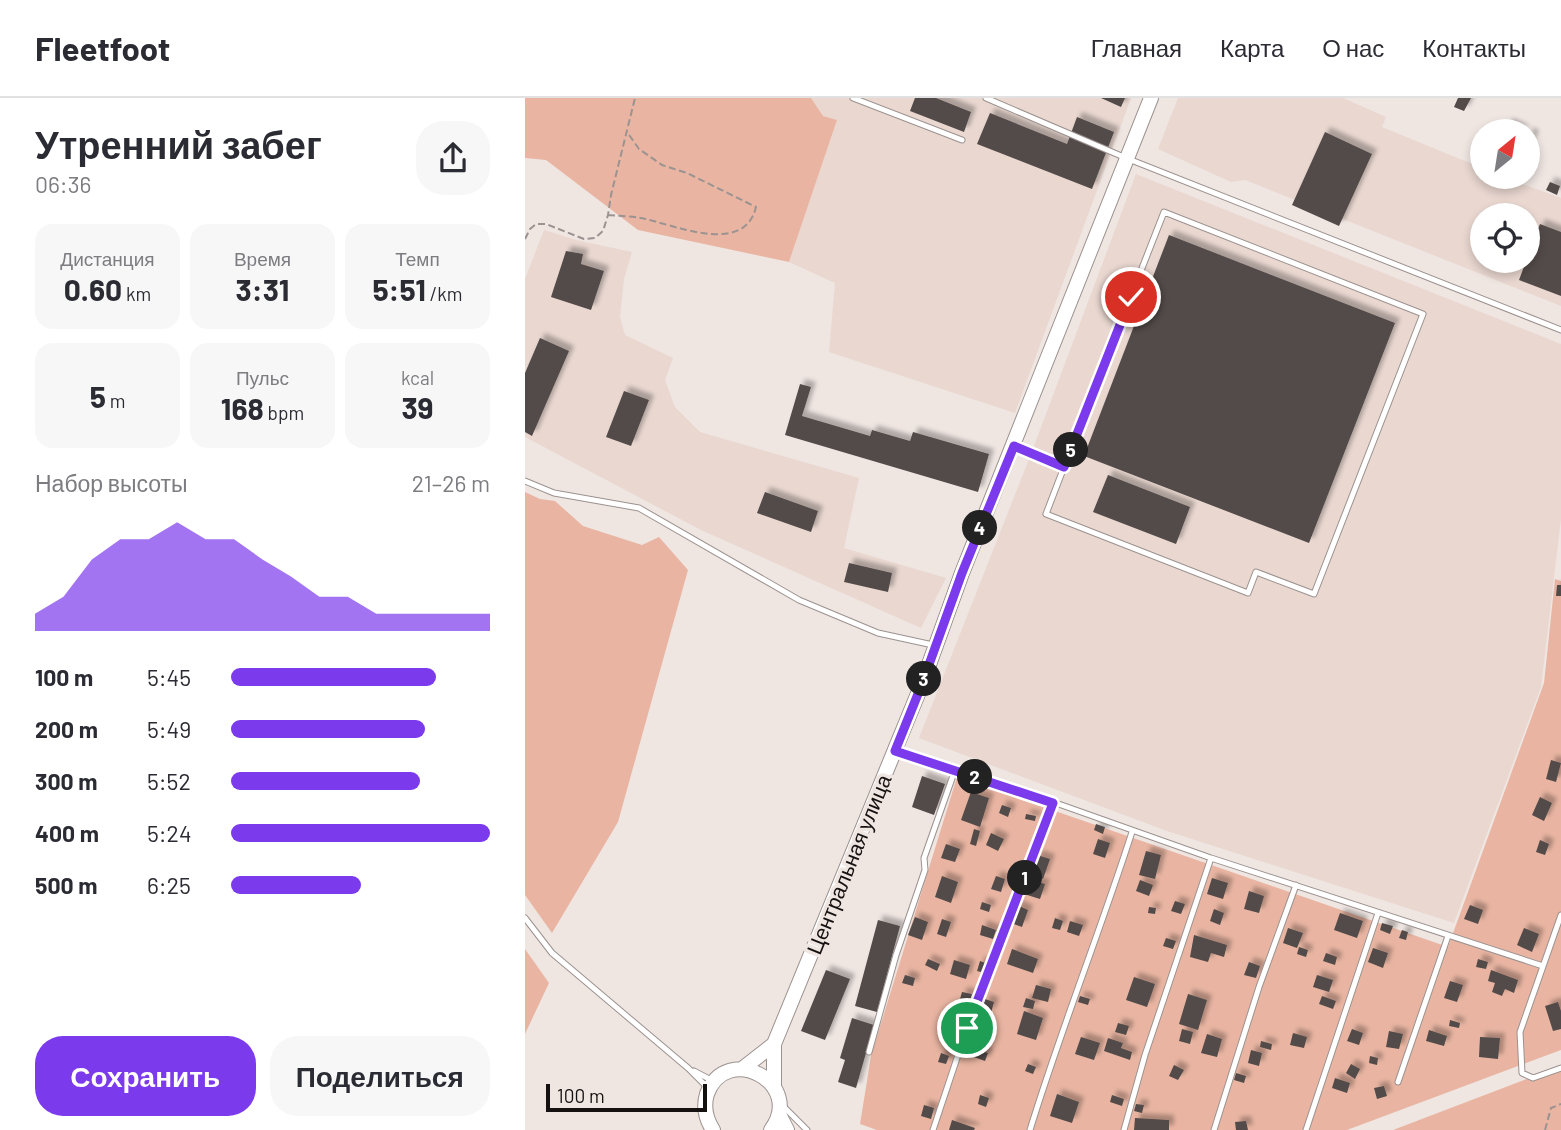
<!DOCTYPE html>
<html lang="ru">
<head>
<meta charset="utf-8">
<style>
	body { margin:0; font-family:Barlow,sans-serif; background:#f7f7f7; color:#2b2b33; height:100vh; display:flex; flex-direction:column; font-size:26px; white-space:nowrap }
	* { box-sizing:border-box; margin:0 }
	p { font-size:23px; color:#7c7c81 }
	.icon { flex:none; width:38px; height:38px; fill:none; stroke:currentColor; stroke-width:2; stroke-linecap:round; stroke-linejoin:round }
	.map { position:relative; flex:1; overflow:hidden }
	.side { display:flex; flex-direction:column; background:#fff; width:525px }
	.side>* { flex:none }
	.needle { width:46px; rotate:30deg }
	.buttons { position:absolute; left:945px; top:21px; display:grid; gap:14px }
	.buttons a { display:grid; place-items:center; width:70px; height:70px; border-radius:50%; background:#fff; box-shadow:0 4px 10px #0003; font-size:35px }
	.scale { position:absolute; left:21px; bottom:18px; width:161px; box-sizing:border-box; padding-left:7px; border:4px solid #151110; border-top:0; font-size:19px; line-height:24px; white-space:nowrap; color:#151110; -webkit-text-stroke:5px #efe6e2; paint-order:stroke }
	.pin { position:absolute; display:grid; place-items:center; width:60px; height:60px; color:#fff; margin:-30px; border:4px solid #fff; border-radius:50%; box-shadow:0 2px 7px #0007 }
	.km { position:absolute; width:35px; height:35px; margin:-18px; border-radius:50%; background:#222; color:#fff; font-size:19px; line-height:35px; text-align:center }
	.round { display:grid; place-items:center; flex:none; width:74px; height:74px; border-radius:28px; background:#f7f7f7 }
	.headline { display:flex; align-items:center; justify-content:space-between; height:119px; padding:0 35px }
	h1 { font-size:38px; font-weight:700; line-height:52px }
	.figures { display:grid; grid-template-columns:repeat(3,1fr); gap:10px; height:119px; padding:7px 35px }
	.figures div { display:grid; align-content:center; border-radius:18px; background:#f7f7f7; text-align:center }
	.figures b { font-size:30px; font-weight:700 }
	.figures small { font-size:19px; font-weight:400 }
	.figures p { font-size:19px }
	.chart { height:196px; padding:14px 35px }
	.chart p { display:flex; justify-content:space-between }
	.chart svg { width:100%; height:126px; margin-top:7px; fill:#7c3aed; opacity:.7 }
	.button { display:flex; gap:14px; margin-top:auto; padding:14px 35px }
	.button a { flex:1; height:80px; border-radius:28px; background:#7c3aed; color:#fff; font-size:28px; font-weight:700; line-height:80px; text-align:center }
	.button a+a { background:#f7f7f7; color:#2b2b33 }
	ul { padding:0 35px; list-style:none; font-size:23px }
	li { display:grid; grid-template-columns:112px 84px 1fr; align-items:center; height:52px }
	li i { height:18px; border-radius:9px; background:#7c3aed }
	header { display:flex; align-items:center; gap:42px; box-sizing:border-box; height:98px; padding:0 35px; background:#fff; border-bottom:2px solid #e1e1e2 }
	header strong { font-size:33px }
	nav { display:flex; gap:38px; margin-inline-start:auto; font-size:24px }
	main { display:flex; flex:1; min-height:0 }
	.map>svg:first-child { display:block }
	.built { fill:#e9d7d0; fill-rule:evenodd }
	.green { fill:#e9b5a2 }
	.building { fill:#534b48; filter:url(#shadow) }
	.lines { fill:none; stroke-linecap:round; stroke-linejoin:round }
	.lane-casing { stroke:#9b928f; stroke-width:7 }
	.secondary-casing { stroke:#9b928f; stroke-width:16 }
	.path { stroke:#9b9391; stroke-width:2; stroke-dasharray:7 3.5; stroke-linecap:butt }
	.lane { stroke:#fff; stroke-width:5 }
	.secondary { stroke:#fff; stroke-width:14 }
	.route-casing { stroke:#fff; stroke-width:14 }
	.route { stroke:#7c3aed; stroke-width:9 }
	.labels { text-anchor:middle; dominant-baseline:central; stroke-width:7; stroke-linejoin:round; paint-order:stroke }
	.street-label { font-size:21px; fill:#151110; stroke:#efe6e2 }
</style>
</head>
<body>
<header>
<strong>Fleetfoot</strong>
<nav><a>Главная</a><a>Карта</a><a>О нас</a><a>Контакты</a></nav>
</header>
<main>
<section class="side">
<div class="headline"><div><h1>Утренний забег</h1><p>06:36</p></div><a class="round"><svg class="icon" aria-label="share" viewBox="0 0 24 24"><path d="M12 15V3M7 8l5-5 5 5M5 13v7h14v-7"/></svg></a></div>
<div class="figures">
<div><p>Дистанция</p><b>0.60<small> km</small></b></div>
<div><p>Время</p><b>3:31</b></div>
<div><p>Темп</p><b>5:51<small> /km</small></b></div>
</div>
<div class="figures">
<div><b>5<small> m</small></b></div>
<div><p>Пульс</p><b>168<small> bpm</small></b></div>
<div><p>kcal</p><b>39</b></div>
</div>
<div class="chart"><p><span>Набор высоты</span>21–26 m</p>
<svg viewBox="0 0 160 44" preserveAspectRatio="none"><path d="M0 44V38L10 32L20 19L30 12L40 12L50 6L60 12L70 12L80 19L90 25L100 32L110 32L120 38L130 38L140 38L150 38L160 38V44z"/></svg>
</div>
<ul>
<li><b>100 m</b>5:45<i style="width:79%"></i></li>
<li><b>200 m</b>5:49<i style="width:75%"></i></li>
<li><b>300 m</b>5:52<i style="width:73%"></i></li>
<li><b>400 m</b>5:24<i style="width:100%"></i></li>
<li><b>500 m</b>6:25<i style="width:50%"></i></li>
</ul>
<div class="button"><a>Сохранить</a><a>Поделиться</a></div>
</section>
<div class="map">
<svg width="1036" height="1032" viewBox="0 0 1036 1032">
	<defs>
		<filter id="shadow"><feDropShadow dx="5" dy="-5" stdDeviation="2" flood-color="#0004"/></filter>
	</defs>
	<rect width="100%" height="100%" fill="#efe6e2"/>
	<!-- built -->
	<path class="built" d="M286,0H606L490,315L304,254L310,185L264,164L312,22L298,18Z
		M653,0H818L861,19L857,29L957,70V79H978L1036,100V208L720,82L706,84L633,51ZM957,117H1003V163H957Z
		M611,76L1036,246V421L1016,589L929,825L642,733L394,640L506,356Z
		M19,132L51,142L107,154L99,181L95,219L100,237L148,260L140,282L150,309L175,334L334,380L319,450L421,480L396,530L176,432L0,339V181Z"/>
	<!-- green -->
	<path class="green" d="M0,0H286L298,18L312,22L264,164L113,132L21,62L0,60Z
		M0,394L15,401L30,403L58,428L117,447L134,439L163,472L93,724L27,835L0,797Z
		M1030,481L1036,483V952L822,1032H352L335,1026L346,958L432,679L923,849L1019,585Z
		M0,851L24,885L0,936Z
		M1036,968V1032H868Z"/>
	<!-- building -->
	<path class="building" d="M390,0H411L446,14L439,34L385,13Z
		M576,0H600L596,9Z
		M933,0H946L939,13L929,9Z
		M465,15L542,46L552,19L589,34L567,91L452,46Z
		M983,25L1001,33H980Z
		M800,34L847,56L814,128L767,107Z
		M1003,34L1009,37L1003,51Z
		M1025,84L1035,88L1032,97L1021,92Z
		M1015,126L1036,134V198L994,182Z
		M644,137L870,225L784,445L559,358Z
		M41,153L58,156L56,166L79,173L66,212L26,199Z
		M15,240L44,253L7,338L0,334V275Z
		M275,286L286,289L277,318L345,338L347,332L385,343L388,334L464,356L453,394L260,337Z
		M99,293L124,302L106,348L81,339Z
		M583,377L665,409L651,446L568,414Z
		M240,394L293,413L286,434L232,415Z
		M324,465L367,475L363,494L319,484Z
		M1032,487H1036V498H1031Z
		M1026,662L1036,665L1031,684L1021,681Z
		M397,678L420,686L409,717L387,709Z
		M446,694L464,700L455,729L436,722Z
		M1015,699L1027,705L1019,723L1007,717Z
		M477,707L486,710L483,719L474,715Z
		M501,716L511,718L510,723L500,721Z
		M571,726L580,729L578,736L569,732Z
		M449,731L455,733L451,748L445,746Z
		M466,735L479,741L473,753L461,747Z
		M573,741L585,745L580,760L568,756Z
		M1015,742L1024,746L1020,757L1011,754Z
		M421,746L435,751L430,764L416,760Z
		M621,753L636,757L630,781L614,777Z
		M512,757L525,761L518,781L505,777Z
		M417,778L433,784L426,805L410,799Z
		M471,778L480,781L476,794L466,791Z
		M687,780L703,785L698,801L682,796Z
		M504,781L520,786L515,801L499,796Z
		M615,782L628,787L624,798L611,793Z
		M724,793L739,798L734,815L719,811Z
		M650,803L660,806L656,816L646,813Z
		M457,804L466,807L464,814L455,811Z
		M492,807L503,812L497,829L486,825Z
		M945,807L958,812L953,826L939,821Z
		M624,809L631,810L630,816L623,815Z
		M689,811L699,815L695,827L685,823Z
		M815,815L838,823L832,840L809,832Z
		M390,819L403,824L397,842L383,837Z
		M530,820L538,823L535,832L527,830Z
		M417,821L426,824L421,839L412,836Z
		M353,822L375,828L352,914L330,908Z
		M545,823L558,827L554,838L542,834Z
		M857,825L868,828L865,836L855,832Z
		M457,827L471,832L468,841L455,837Z
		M763,830L778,835L772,850L758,845Z
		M999,830L1014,836L1007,854L992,847Z
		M877,832L883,834L881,842L874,840Z
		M669,837L702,847L699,859L686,855L683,864L665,859Z
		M641,840L651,843L648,851L638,848Z
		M774,849L783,852L781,859L772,856Z
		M848,850L863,855L858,870L843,864Z
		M487,851L513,861L508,875L482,866Z
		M801,855L812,859L810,867L798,863Z
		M403,861L415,866L412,873L400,867Z
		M953,861L963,864L961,871L951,869Z
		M429,862L445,867L441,881L425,876Z
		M455,863L463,866L460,875L452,873Z
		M724,864L735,868L731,880L719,877Z
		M301,872L325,881L300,942L276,933Z
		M966,872L993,882L989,895L980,891L977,898L967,894L970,885L963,883Z
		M380,877L390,880L388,888L377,885Z
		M792,877L808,882L804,894L788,889Z
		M609,879L630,886L622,909L601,902Z
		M925,883L938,887L932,904L919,900Z
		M511,887L526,891L523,904L507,900Z
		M437,894L447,896L445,903L435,901Z
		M663,896L682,902L673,932L654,926Z
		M555,898L565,901L563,907L553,904Z
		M797,898L811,903L808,911L794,906Z
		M501,900L510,903L508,911L498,909Z
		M460,901L469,904L466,915L457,912Z
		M1033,904L1036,913V931L1028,933L1020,908Z
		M499,913L518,920L511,942L492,936Z
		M327,920L349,927L331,990L313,984L320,962L315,960Z
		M925,922L935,925L934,930L924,928Z
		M593,925L604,928L601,937L590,934Z
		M423,926L433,929L430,937L421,934Z
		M657,931L668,934L665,946L654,943Z
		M827,931L838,935L834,947L822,943Z
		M904,932L922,938L919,948L901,943Z
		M864,933L878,936L874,951L861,949Z
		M768,935L782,939L779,950L765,947Z
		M682,936L697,941L692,959L676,955Z
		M556,939L575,945L569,962L550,956Z
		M955,939L975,940L973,961L954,959Z
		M583,940L598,945L596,950L607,954L605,962L579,953Z
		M736,943L747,946L746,952L735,949Z
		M449,951L463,955L460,963L446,958Z
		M726,952L737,955L734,968L723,965Z
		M416,955L424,958L421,966L413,964Z
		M845,958L853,960L852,967L844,965Z
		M503,966L511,969L508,976L500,973Z
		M826,966L835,971L830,981L821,975Z
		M649,967L659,972L653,982L644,978Z
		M711,975L721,978L719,985L709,982Z
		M810,980L825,985L822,995L807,990Z
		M859,988L862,998L852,1001L849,990Z
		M532,996L554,1004L547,1025L525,1018Z
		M455,997L464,1000L461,1009L453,1006Z
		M587,997L599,1001L597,1008L585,1004Z
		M611,1006L619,1007L617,1015L609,1013Z
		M399,1007L409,1010L406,1021L396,1018Z
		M610,1020L644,1022V1032H609Z
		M427,1022L450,1030L449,1032H424Z
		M721,1023L723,1032H711L710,1024Z"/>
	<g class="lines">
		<!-- lane casing -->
		<g class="lane-casing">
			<path id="lane" d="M328,0L437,42
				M461,0L601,60L1036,232
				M489,348L539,369L639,114L898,216L789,496L731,474L723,495L521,416L539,369
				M0,383L29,395L114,410L274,502L353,535L408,547
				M370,653L528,704L686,760L1018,868
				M1036,817L995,934L997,975L1008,980L1036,970
				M0,820L27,855L163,970L184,991
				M344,954L371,857L400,772L399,760L430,672
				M169,973L188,983
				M873,984L923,838
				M257,1007L282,1032
				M408,1032L442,930L528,704
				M505,1032C536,931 575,834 607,734
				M599,1032L620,957L686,760
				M689,1032L734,889L771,787
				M781,1032L853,815"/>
		</g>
		<!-- secondary casing -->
		<g class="secondary-casing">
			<path id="secondary" d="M217,971L249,946L397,586L437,475L626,0
				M249,989V946
				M254,1016L262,1032
				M188,1032C181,1021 178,1009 182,996C201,943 281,985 246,1032"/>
		</g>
		<!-- path -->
		<path class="path" d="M83,117C94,118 106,118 116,120C148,126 219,159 231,109L162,75L137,67L114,51L102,34
			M0,141L5,131L11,126H21L59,141L70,140L78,133L83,117L86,97L110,0
			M1020,1032L1026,1010L1036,1006"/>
		<!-- lane -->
		<use href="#lane" class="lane"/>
		<!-- secondary -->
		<use href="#secondary" class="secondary"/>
	</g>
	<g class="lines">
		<!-- route casing -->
		<g class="route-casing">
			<path id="route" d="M442,930L528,705L370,653L397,586L437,475L489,348L539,369L606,199"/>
		</g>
		<!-- route -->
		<use href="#route" class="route"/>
	</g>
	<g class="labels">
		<!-- street labels -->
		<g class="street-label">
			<text transform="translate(323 766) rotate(-68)">Центральная улица</text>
		</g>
	</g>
</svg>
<div class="buttons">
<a><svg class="needle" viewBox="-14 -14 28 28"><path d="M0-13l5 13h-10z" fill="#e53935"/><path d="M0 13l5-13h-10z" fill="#7c7c81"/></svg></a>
<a><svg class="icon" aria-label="locate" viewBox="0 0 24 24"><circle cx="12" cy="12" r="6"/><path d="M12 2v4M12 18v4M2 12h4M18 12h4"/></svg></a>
</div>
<div class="scale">100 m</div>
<div class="pin" style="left:442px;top:930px;background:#1e9e55"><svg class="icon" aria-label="arrive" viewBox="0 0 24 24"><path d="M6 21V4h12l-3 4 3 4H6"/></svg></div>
<div class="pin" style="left:606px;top:199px;background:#d93025"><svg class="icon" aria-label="check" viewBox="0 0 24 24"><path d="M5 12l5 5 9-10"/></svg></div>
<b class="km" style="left:500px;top:780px">1</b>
<b class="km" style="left:450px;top:679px">2</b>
<b class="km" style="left:399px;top:581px">3</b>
<b class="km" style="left:455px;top:430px">4</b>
<b class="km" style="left:546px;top:352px">5</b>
</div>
</main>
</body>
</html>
